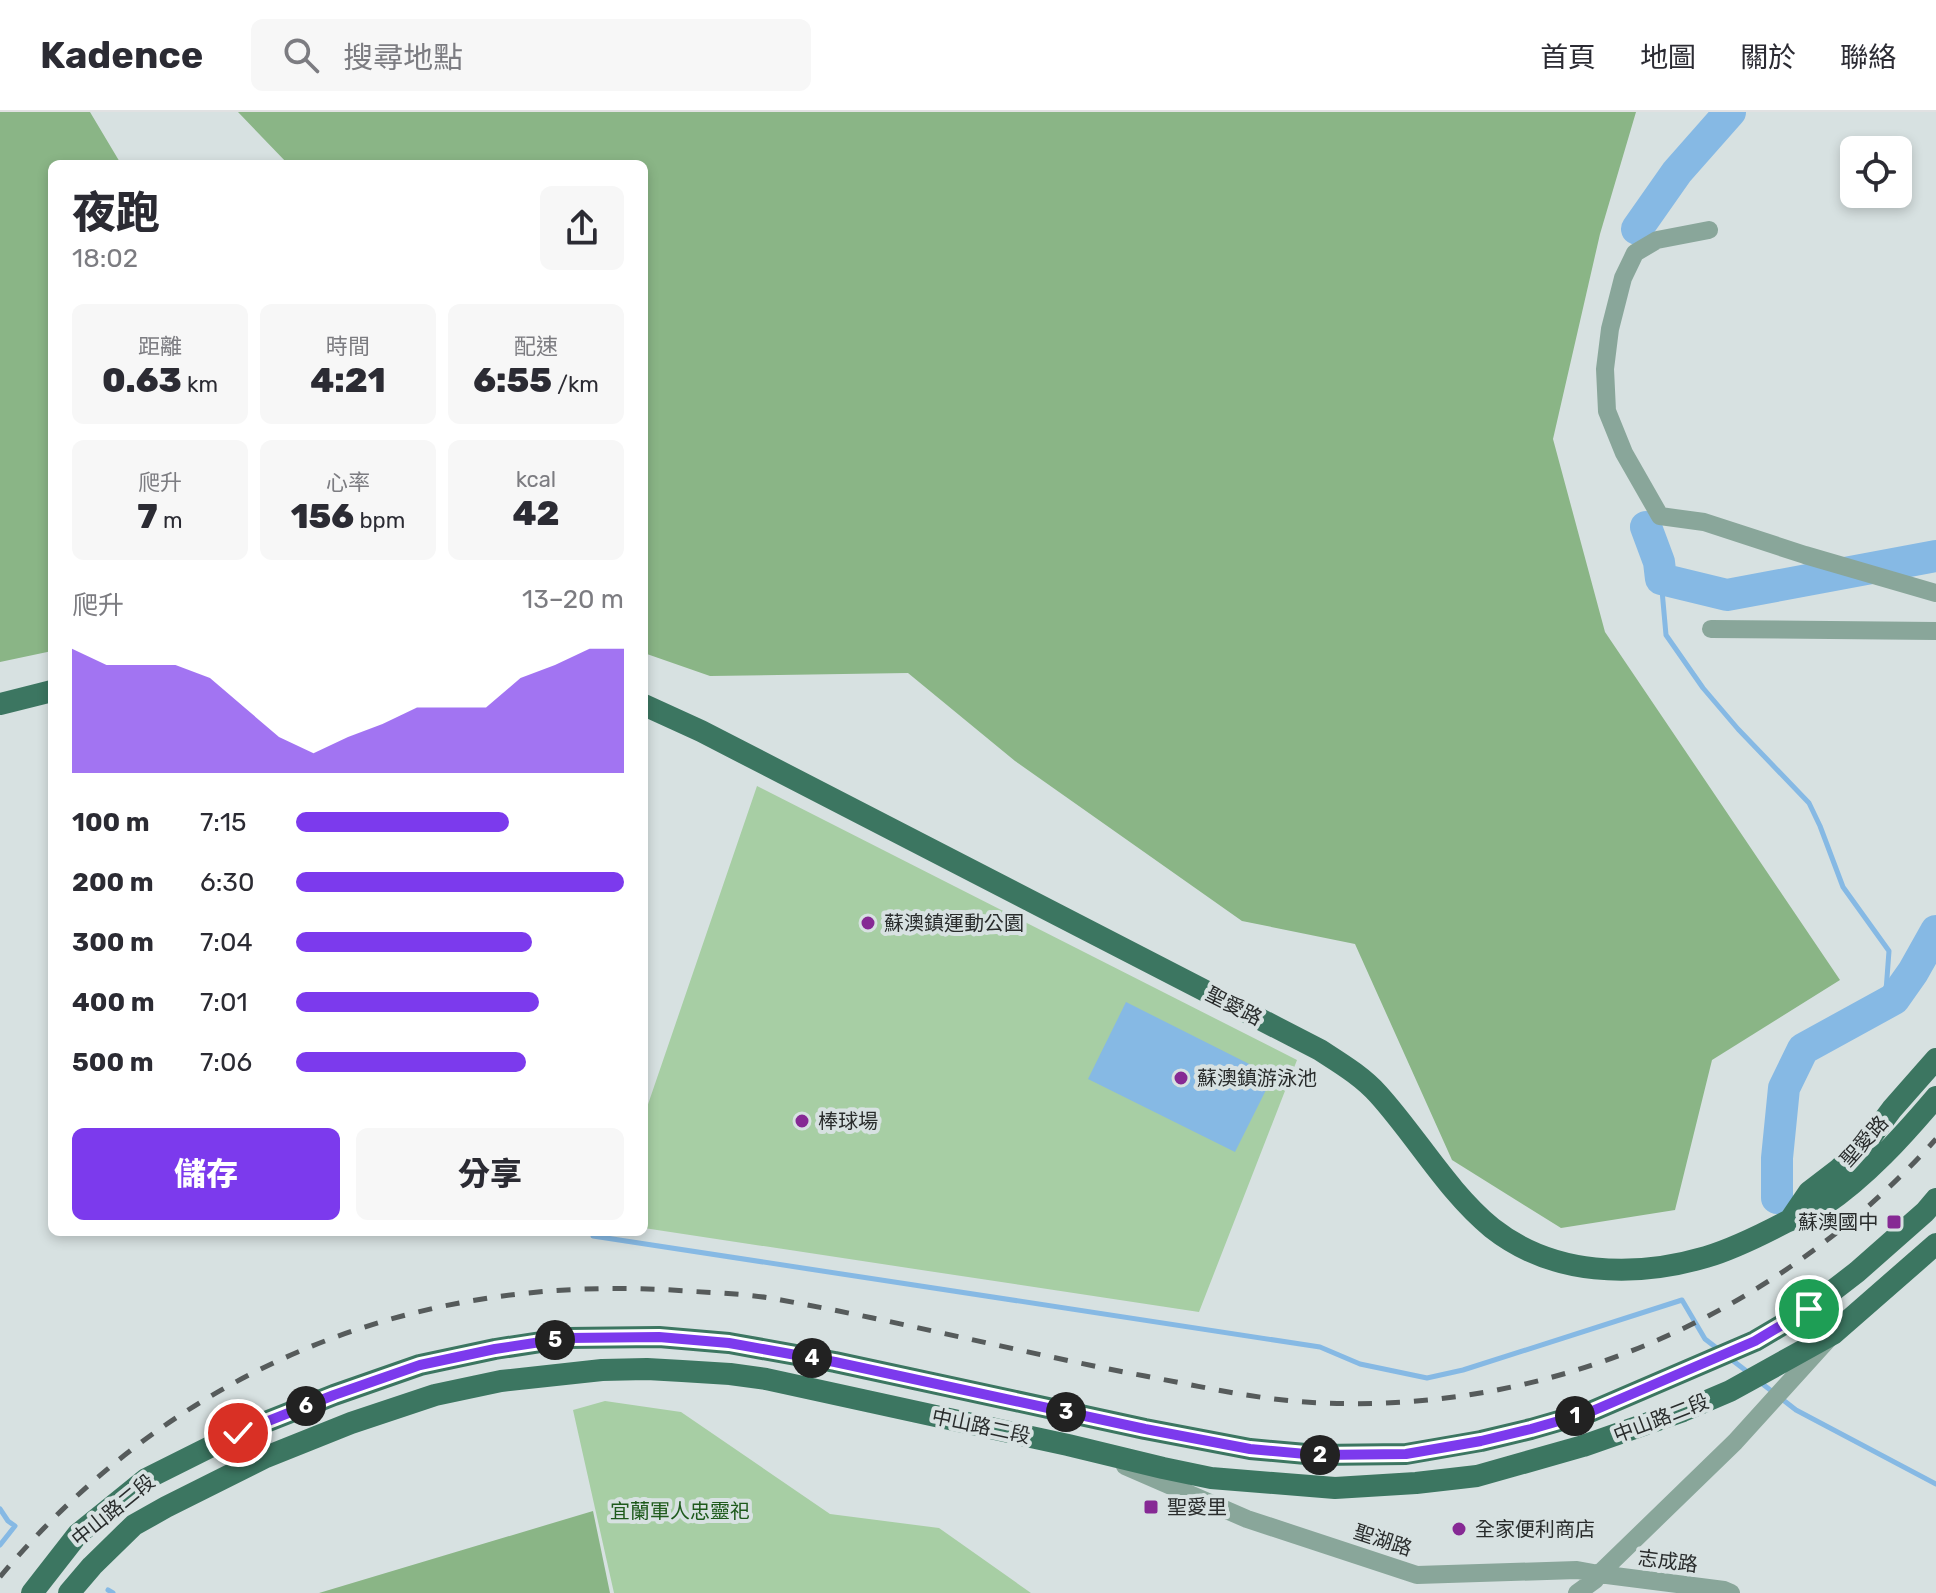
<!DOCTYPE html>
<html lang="zh-TW">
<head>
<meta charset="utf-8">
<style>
	body { margin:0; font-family:Rubik,"Noto Sans TC",sans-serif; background:#f7f7f7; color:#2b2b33; height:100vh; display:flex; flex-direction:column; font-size:30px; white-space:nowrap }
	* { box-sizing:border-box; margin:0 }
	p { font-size:26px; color:#7c7c81 }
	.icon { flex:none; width:44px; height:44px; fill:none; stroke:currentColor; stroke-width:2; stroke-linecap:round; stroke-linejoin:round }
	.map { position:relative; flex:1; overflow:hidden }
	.sheet { position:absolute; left:48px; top:48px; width:600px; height:1076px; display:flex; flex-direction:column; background:#fff; border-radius:12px; box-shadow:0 4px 12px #0003 }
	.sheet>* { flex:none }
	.buttons { position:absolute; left:1840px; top:24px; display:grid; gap:16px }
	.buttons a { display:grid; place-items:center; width:72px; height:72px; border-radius:12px; background:#fff; box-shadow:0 4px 12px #0003; font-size:40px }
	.pin { position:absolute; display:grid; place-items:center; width:68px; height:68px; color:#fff; margin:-34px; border:4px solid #fff; border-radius:50%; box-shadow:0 2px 8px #0007 }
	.km { position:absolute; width:40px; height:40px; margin:-20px; border-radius:50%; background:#222; color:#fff; font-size:22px; line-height:40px; text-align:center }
	.round { display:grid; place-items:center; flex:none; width:84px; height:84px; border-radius:12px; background:#f7f7f7 }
	.headline { display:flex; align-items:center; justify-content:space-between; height:136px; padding:0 24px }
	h1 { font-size:44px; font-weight:800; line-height:60px }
	.stats { display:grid; grid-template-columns:repeat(3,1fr); gap:12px; height:136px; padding:8px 24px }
	.stats div { display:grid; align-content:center; border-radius:12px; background:#f7f7f7; text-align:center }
	.stats b { font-size:34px; font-weight:800 }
	.stats small { font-size:22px; font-weight:400 }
	.stats p { font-size:22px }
	.chart { height:224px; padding:16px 24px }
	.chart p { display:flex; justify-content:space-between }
	.chart svg { width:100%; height:144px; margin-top:8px; fill:#7c3aed; opacity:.7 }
	.primary-button { display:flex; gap:16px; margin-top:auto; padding:16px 24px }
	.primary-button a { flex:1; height:92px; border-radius:12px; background:#7c3aed; color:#fff; font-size:32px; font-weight:800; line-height:92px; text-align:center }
	.primary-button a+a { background:#f7f7f7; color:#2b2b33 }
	ul { padding:0 24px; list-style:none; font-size:26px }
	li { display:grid; grid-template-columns:128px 96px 1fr; align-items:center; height:60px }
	li i { height:20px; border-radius:10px; background:#7c3aed }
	header { display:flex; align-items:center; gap:48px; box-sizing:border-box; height:112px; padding:0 40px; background:#fff; border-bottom:2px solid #e1e1e2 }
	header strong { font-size:38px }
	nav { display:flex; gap:44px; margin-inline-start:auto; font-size:28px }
	.search { width:560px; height:72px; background:#f7f7f7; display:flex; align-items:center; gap:20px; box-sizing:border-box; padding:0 28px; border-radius:12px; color:#7c7c81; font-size:30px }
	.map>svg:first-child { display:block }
	.green { fill:#a7cea4 }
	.forest { fill:#8ab586 }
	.water { fill:#86b9e4 }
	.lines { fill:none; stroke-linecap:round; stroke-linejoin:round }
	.stream { stroke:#86b9e4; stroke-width:5 }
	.river { stroke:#86b9e4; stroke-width:32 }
	.minor { stroke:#89a69a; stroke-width:18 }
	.primary { stroke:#3c7661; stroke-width:22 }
	.rail { stroke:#565b5b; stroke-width:5; stroke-dasharray:14 14; stroke-linecap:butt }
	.route-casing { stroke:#fff; stroke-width:16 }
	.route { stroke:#7c3aed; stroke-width:10 }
	.poi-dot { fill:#862994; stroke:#d7e1e1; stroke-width:3 }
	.labels { text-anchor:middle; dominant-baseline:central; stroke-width:8; stroke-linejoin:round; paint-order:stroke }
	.poi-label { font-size:20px; fill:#292c2c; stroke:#d7e1e1; text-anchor:start }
	.street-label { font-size:20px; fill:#292c2c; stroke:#d7e1e1 }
	.park-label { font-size:20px; fill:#1e5a1c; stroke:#d7e1e1 }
</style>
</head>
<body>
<header>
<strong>Kadence</strong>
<div class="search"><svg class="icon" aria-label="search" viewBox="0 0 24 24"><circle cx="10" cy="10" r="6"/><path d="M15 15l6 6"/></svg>搜尋地點</div>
<nav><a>首頁</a><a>地圖</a><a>關於</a><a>聯絡</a></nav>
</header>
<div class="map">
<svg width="1936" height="1481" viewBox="0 0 1936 1481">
	<rect width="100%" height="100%" fill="#d7e1e1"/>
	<!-- green -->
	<path class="green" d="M757,674L1297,948L1199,1200L644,1116V1004Z
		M605,1289L681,1300L830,1402L939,1416L1031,1481H614L573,1298Z"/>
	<!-- forest -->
	<path class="forest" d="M0,0H90L121,52H52V539L0,550Z
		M238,0H1636L1600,122L1553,327L1605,520L1840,868L1712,948L1675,1098L1561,1116L1452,1048L1355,832L1242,809L1015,649L908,561L710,564L644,541V52H288Z
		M593,1399L610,1481H319Z"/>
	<!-- water -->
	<path class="water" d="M1126,890L1273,964L1235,1040L1088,967Z"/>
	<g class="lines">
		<!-- stream -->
		<path class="stream" d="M1661,467L1666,523L1703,576L1738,617L1809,691L1820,714L1843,775L1889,839L1886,879L1880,896
			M593,1124L1320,1235L1360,1252L1427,1266L1463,1258L1682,1188L1705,1227L1718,1237
			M1732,1248L1749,1261
			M1760,1270L1796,1298L1936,1372
			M0,1397L8,1409L15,1414L0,1433
			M108,1478L113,1481"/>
		<!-- river -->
		<path class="river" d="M1637,117L1677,60L1730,0
			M1646,415L1659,450L1661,467L1727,483L1936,444
			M1777,1086V1046L1784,976L1803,937L1894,887L1913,860L1936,819"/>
		<!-- minor -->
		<path class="minor" d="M1709,118L1657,128L1635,141L1623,166L1610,217L1605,257L1607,299L1624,341L1660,404L1704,410L1805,443L1936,481
			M1711,517L1936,519
			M1125,1354L1247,1407L1417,1463L1577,1458L1599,1462L1735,1330L1833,1222L1809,1197
			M1577,1481L1595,1468L1599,1462L1724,1478L1731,1481"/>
		<!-- primary -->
		<path class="primary" d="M0,592L52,579
			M644,593L701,619L1320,938C1340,951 1362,964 1378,982C1417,1025 1447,1079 1492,1116C1553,1164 1634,1166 1706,1145C1733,1137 1759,1124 1784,1111C1797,1105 1812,1102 1823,1094C1867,1064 1902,1025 1936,985
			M1790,1108L1809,1080L1839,1057L1868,1029L1892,997L1936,947
			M32,1481L78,1422L146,1367L238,1321L334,1283L420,1253L495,1237L567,1226L659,1225L729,1231L835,1250L1145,1317L1250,1337L1317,1343L1406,1342L1481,1329L1531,1317L1590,1300L1755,1229L1809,1197L1857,1160L1925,1100L1936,1087
			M69,1481L92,1454L134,1413L166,1395L266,1345L351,1311L435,1283L501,1269L602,1258L647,1257L682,1259L730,1262L766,1267L1068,1333L1163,1356L1211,1366L1335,1376L1416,1371L1477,1364L1583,1334L1683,1299L1730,1279L1833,1222L1936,1132"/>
		<!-- rail -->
		<path class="rail" d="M0,1465C174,1256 416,1159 686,1179C718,1181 751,1182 781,1188C903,1210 1023,1241 1145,1264C1204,1275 1263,1289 1323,1291C1556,1301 1781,1200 1936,1027"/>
	</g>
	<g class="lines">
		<!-- route casing -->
		<g class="route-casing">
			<path id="route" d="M238,1321L334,1283L420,1253L495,1237L567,1226L659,1225L729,1231L835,1250L1145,1317L1250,1337L1317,1343L1406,1342L1481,1329L1531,1317L1590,1300L1755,1229L1809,1197"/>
		</g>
		<!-- route -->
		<use href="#route" class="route"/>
	</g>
	<!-- markers -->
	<g class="poi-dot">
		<circle cx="868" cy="811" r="8"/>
		<circle cx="1181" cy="966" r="8"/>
		<circle cx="802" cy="1009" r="8"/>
		<rect x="1886" y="1102" width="16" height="16" rx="4"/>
		<rect x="1143" y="1387" width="16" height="16" rx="4"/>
		<circle cx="1459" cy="1417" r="8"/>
	</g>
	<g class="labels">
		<!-- poi labels -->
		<g class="poi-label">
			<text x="884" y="811">蘇澳鎮運動公園</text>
			<text x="1197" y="966">蘇澳鎮游泳池</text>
			<text x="818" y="1009">棒球場</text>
			<text x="1878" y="1110" text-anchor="end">蘇澳國中</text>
			<text x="1167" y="1395">聖愛里</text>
			<text x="1475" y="1417">全家便利商店</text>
		</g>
		<!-- street labels -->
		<g class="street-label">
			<text transform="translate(1234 894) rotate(27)">聖愛路</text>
			<text transform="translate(1864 1029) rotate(-48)">聖愛路</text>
			<text transform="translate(1661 1306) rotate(-21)">中山路二段</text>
			<text transform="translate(981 1314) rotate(12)">中山路二段</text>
			<text transform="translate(113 1398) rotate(-39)">中山路二段</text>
			<text transform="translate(1383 1428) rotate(18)">聖湖路</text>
			<text transform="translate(1668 1449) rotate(7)">志成路</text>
		</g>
		<!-- park labels -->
		<g class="park-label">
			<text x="680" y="1399">宜蘭軍人忠靈祀</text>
		</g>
	</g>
</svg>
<div class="buttons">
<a><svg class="icon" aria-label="locate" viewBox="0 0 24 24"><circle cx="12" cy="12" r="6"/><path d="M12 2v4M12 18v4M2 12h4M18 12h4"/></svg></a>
</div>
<div class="pin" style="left:1809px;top:1197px;background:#1e9e55"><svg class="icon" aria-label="arrive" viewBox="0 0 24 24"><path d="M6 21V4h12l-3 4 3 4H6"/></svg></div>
<div class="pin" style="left:238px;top:1321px;background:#d93025"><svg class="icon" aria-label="check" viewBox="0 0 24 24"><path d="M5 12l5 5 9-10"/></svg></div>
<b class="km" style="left:1575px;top:1304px">1</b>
<b class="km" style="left:1320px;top:1343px">2</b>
<b class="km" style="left:1066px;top:1300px">3</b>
<b class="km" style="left:812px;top:1246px">4</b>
<b class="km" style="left:555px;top:1228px">5</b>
<b class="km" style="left:306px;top:1294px">6</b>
<section class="sheet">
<div class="headline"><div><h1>夜跑</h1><p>18:02</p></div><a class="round"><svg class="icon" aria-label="share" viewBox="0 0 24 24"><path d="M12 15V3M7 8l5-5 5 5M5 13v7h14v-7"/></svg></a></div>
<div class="stats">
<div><p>距離</p><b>0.63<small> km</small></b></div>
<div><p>時間</p><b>4:21</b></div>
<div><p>配速</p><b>6:55<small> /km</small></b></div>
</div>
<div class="stats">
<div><p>爬升</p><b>7<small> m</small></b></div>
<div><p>心率</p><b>156<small> bpm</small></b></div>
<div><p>kcal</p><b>42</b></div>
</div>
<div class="chart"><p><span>爬升</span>13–20 m</p>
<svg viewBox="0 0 160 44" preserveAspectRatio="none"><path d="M0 44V6L10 11L20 11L30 11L40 15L50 24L60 33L70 38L80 33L90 29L100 24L110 24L120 24L130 15L140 11L150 6L160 6V44z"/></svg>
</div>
<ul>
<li><b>100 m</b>7:15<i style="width:65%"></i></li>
<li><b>200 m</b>6:30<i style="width:100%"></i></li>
<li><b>300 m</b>7:04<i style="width:72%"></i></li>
<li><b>400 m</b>7:01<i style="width:74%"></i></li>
<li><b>500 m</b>7:06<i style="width:70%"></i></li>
</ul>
<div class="primary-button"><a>儲存</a><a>分享</a></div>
</section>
</div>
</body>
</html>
